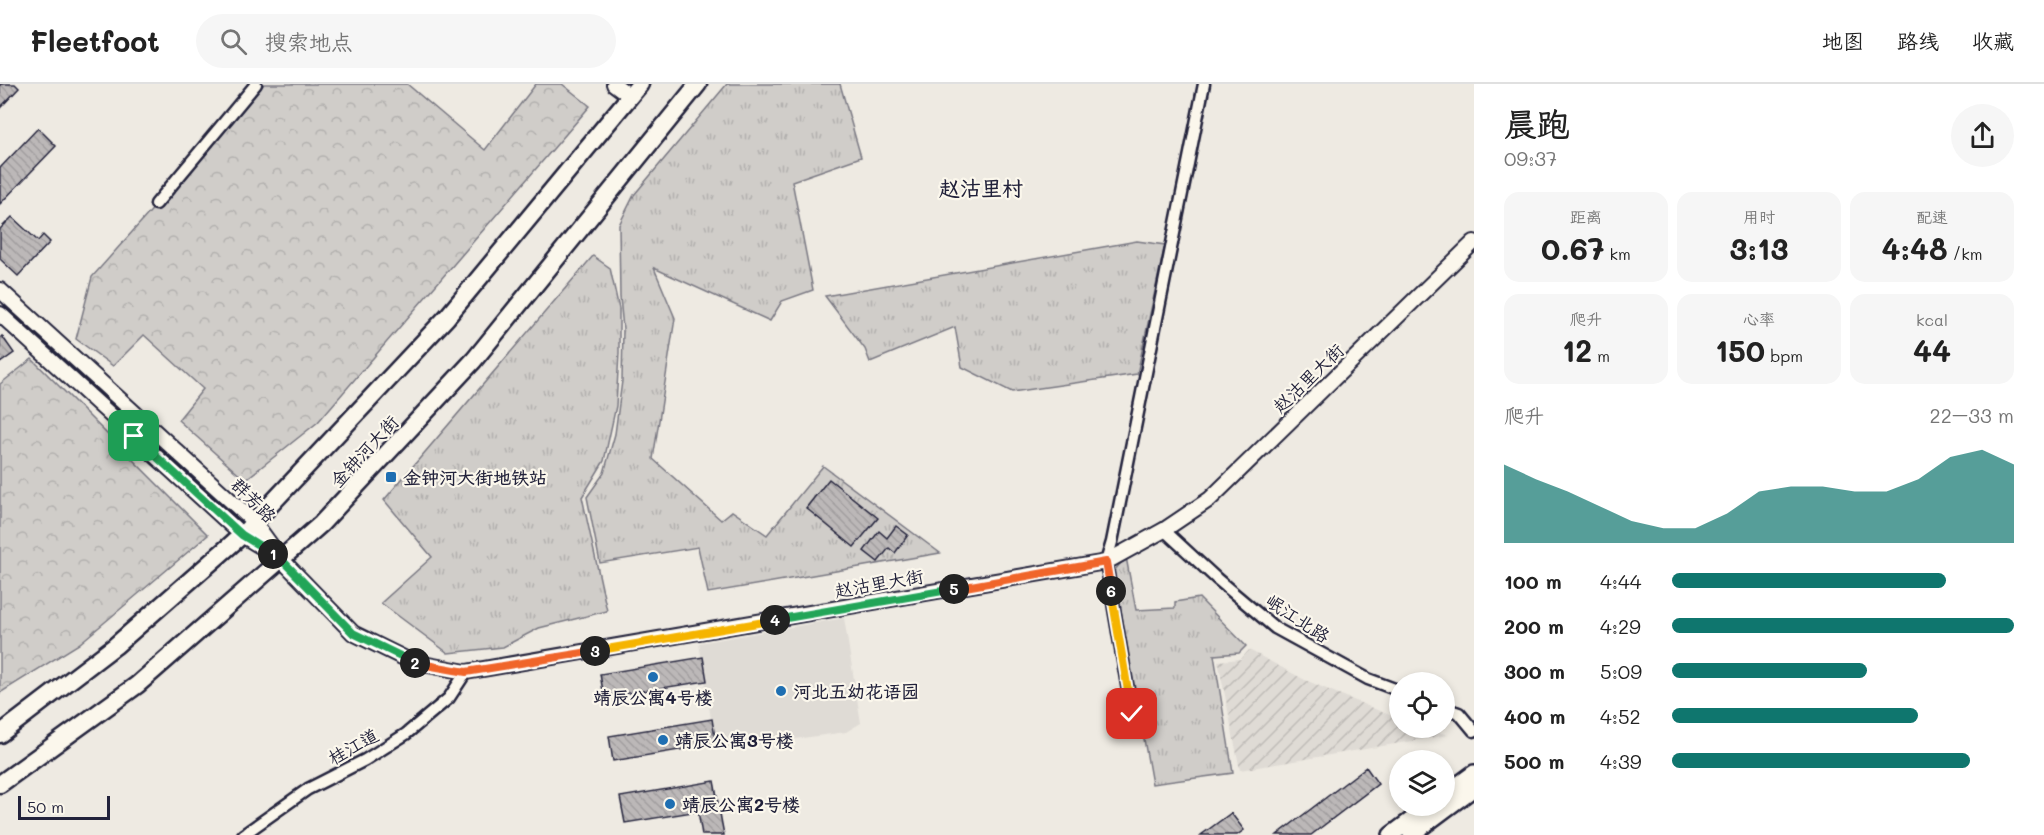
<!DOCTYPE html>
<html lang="zh">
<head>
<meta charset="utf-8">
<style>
	body { margin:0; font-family:Mali,"LXGW WenKai TC",sans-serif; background:#f6f6f6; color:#222; height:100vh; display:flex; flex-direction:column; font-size:22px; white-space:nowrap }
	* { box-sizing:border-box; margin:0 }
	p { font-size:20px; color:#767676 }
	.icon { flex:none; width:33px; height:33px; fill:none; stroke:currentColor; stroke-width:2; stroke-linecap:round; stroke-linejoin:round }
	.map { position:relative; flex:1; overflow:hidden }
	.drawer { display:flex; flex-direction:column; background:#fff; width:570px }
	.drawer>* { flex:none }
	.fabs { position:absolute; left:1389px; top:588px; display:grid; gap:12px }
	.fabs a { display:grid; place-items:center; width:66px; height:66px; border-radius:50%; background:#fff; box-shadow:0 3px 9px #0003; font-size:30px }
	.scale { position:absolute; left:18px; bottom:15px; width:92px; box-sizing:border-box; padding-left:6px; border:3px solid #22223b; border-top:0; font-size:16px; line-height:21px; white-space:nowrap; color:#22223b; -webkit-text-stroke:4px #fbf7ec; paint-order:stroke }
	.pin { position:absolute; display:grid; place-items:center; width:51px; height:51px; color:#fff; margin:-26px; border-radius:12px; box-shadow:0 3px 9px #0006 }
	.km { position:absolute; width:30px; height:30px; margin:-15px; border-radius:50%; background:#222; color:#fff; font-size:16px; line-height:30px; text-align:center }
	.round { display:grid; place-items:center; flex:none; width:63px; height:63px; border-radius:32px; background:#f6f6f6 }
	.headline { display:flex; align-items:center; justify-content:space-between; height:102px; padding:0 30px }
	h1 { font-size:33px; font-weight:700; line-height:45px }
	.stats { display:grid; grid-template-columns:repeat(3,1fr); gap:9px; height:102px; padding:6px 30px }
	.stats div { display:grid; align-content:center; border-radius:15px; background:#f6f6f6; text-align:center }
	.stats b { font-size:30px; font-weight:700 }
	.stats small { font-size:16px; font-weight:400 }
	.stats p { font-size:16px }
	.chart { height:168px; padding:12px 30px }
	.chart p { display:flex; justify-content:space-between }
	.chart svg { width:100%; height:108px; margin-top:6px; fill:#0f766e; opacity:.7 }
	ul { padding:0 30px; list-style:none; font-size:20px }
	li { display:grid; grid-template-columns:96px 72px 1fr; align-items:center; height:45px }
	li i { height:15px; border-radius:8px; background:#0f766e }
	header { display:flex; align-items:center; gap:36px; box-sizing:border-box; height:84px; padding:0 30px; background:#fff; border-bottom:2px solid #e0e0e0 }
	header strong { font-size:28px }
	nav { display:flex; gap:33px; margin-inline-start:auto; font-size:21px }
	.search { width:420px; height:54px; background:#f6f6f6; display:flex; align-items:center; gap:15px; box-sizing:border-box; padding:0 21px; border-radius:33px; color:#767676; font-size:22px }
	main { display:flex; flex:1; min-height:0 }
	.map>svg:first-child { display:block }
	.built { fill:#dfdbd5 }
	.industrial { fill:url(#industrial-furrows) }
	.grass { fill:url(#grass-tufts); stroke:#797882; stroke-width:1.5 }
	.forest { fill:url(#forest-crowns); stroke:#797882; stroke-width:1.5 }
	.building { fill:url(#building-back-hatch); stroke:#22223b; stroke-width:1.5 }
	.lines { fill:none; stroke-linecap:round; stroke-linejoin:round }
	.minor-casing { stroke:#22223b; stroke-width:15 }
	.tertiary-casing { stroke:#22223b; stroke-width:18 }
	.secondary-casing { stroke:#22223b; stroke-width:20 }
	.primary-casing { stroke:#22223b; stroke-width:21 }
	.minor { stroke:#fbf7ec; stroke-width:10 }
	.tertiary { stroke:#fbf7ec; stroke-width:14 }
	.secondary { stroke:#fbf7ec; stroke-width:15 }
	.primary { stroke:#fbf7ec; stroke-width:16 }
	.split-1-casing { stroke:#fff; stroke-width:12 }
	.split-2-casing { stroke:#fff; stroke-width:12 }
	.split-3-casing { stroke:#fff; stroke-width:12 }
	.split-4-casing { stroke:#fff; stroke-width:12 }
	.split-5-casing { stroke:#fff; stroke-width:12 }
	.split-6-casing { stroke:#fff; stroke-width:12 }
	.split-7-casing { stroke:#fff; stroke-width:12 }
	.split-1 { stroke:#22a559; stroke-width:8 }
	.split-2 { stroke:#22a559; stroke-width:8 }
	.split-3 { stroke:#f0652b; stroke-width:8 }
	.split-4 { stroke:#f5b400; stroke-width:8 }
	.split-5 { stroke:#22a559; stroke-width:8 }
	.split-6 { stroke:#f0652b; stroke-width:8 }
	.split-7 { stroke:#f5b400; stroke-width:8 }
	.poi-dot { fill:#1f6fb2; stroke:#fbf7ec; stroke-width:2 }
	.labels { text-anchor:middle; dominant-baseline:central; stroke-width:4.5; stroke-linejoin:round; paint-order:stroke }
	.street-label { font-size:18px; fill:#22223b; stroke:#fbf7ec }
	.poi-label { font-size:18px; font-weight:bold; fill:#22223b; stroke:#fbf7ec; text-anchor:start }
	.quarter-label { font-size:21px; font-weight:bold; fill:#22223b; stroke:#fbf7ec }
</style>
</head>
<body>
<header>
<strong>Fleetfoot</strong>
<div class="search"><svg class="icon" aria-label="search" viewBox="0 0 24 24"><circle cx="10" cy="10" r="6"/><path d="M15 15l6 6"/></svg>搜索地点</div>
<nav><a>地图</a><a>路线</a><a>收藏</a></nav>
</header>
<main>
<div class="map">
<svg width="1474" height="751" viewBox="0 0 1474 751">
	<defs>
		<pattern id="industrial-furrows" width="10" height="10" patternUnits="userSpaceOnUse" patternTransform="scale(1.5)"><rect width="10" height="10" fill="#dfdbd5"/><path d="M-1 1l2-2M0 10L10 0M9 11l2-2" fill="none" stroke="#bfbcb8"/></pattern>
		<pattern id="grass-tufts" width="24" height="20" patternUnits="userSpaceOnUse" patternTransform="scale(1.5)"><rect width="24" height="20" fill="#d0cdc9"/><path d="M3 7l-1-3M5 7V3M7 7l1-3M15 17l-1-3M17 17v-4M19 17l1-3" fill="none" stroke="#b2b0ae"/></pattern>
		<pattern id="forest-crowns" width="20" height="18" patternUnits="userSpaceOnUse" patternTransform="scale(1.5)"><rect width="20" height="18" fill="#d0cdc9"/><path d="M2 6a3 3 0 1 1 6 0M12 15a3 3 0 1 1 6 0" fill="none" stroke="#b2b0ae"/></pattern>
		<pattern id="building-back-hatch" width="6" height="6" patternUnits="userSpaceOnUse" patternTransform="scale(1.5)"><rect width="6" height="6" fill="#bcb8b8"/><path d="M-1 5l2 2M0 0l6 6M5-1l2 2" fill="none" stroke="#a19e9f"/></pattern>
	</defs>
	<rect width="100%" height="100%" fill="#eeeae2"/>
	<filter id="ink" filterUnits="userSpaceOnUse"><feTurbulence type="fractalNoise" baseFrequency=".0167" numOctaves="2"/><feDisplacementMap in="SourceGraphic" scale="12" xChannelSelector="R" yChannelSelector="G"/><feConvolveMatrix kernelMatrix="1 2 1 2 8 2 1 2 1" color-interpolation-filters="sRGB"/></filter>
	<g filter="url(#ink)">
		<!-- built -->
		<path class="built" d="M844,534L861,639L846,648L716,666L699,559Z"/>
		<!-- industrial -->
		<path class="industrial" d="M1249,566L1305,596L1399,635L1400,644H1426L1448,651L1240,686L1218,577L1241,575Z"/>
		<!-- grass -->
		<path class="grass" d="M727,0H840L861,73L792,97L813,206L782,217L770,237L654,184L675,234L653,375L721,436L732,427L767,451L823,382L940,469L708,509L698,463L600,479L587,413L604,389L615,350L622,297L623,245L620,213L619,141L634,111Z
			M1137,157L1165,161L1137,290L1012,308L962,283L955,243L870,278L865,265L825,212Z
			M593,172L610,184L619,225V269L616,322L604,377L582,413L607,527L539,544L503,563L448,569L381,519L432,473L384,416Z
			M1126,473L1136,526L1175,524V518L1199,514L1246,562L1239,569L1214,571L1233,689L1152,700L1114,487Z"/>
		<!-- forest -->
		<path class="forest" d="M264,0H407L485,66L536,0H562L590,22L318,338L245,396L178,336L203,305L144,251L113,282L76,255L92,193Z
			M32,275L208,451L79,560L0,609V300Z"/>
		<!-- building -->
		<path class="building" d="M0,0H15L19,4L0,24Z
			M38,44L56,62L0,120V84Z
			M12,133L38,157L43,151L50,158L18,192L0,175V145Z
			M2,252L14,269L0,279V254Z
			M829,395L878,434L854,463L806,424Z
			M896,442L908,451L895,469L889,464L878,478L864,467L879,447L887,454Z
			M703,573L707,597L604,613L600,590Z
			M712,635L716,660L613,677L609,652Z
			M1366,683L1378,700L1311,751H1277Z
			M714,697L724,751H702L698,727L625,739L620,713Z
			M1231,729L1244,746L1237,751H1201Z"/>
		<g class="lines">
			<!-- minor casing -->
			<g class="minor-casing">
				<path id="minor" d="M156,120L256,0
					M1164,446L1217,495L1275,544L1368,595L1400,607
					M1444,624L1459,629L1474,647
					M1132,630L1106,478L1112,458L1204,0
					M243,751L308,705L365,676L406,650L449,614L466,588"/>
			</g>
			<!-- tertiary casing -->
			<g class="tertiary-casing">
				<path id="tertiary" d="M614,0L630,12
					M0,206L254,438L281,475L353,549L412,578L466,588L1106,478L1164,446L1210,415L1474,158
					M0,230L242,451L275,471"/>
			</g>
			<!-- secondary casing -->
			<g class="secondary-casing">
				<path id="secondary" d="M1444,711L1474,689
					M1391,751L1430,722
					M1411,751L1474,704"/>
			</g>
			<!-- primary casing -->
			<g class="primary-casing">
				<path id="primary" d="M0,650L115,562L242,451L447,233L640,0
					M0,700L137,601L321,440L474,276L698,0"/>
			</g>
			<!-- minor -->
			<use href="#minor" class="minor"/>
			<!-- tertiary -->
			<use href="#tertiary" class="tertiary"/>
			<!-- secondary -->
			<use href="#secondary" class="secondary"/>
			<!-- primary -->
			<use href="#primary" class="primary"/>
		</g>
	</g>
	<g class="lines" filter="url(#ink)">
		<!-- split-1 casing -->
		<g class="split-1-casing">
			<path id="split-1" d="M134,352L242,451L273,470"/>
		</g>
		<!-- split-2 casing -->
		<g class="split-2-casing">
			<path id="split-2" d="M273,470L281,475L353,549L415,579"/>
		</g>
		<!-- split-3 casing -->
		<g class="split-3-casing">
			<path id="split-3" d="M415,579L466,588L595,567"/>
		</g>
		<!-- split-4 casing -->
		<g class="split-4-casing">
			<path id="split-4" d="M595,567L775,536"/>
		</g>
		<!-- split-5 casing -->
		<g class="split-5-casing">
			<path id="split-5" d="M775,536L954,505"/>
		</g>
		<!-- split-6 casing -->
		<g class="split-6-casing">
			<path id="split-6" d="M954,505L1106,478L1111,507"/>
		</g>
		<!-- split-7 casing -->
		<g class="split-7-casing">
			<path id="split-7" d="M1111,507L1132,630"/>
		</g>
		<!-- split-1 -->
		<use href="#split-1" class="split-1"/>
		<!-- split-2 -->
		<use href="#split-2" class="split-2"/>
		<!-- split-3 -->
		<use href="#split-3" class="split-3"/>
		<!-- split-4 -->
		<use href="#split-4" class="split-4"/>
		<!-- split-5 -->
		<use href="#split-5" class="split-5"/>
		<!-- split-6 -->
		<use href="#split-6" class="split-6"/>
		<!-- split-7 -->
		<use href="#split-7" class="split-7"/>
	</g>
	<!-- markers -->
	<g class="poi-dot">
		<rect x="385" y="387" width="12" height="12" rx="3"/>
		<circle cx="653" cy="593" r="6"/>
		<circle cx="781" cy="607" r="6"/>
		<circle cx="663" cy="656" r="6"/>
		<circle cx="670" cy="720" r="6"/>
	</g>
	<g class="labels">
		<!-- street labels -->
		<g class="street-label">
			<text transform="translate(1308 294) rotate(-44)">赵沽里大街</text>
			<text transform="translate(364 367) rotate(-47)">金钟河大街</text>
			<text transform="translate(254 416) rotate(45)">群芳路</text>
			<text transform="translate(879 499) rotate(-10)">赵沽里大街</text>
			<text transform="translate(1298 534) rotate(33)">岷江北路</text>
			<text transform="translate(353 662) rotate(-29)">桂江道</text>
		</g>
		<!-- poi labels -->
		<g class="poi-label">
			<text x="403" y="393">金钟河大街地铁站</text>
			<text x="793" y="607">河北五幼花语园</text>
			<text x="653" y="613" text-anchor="middle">靖辰公寓4号楼</text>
			<text x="675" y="656">靖辰公寓3号楼</text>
			<text x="682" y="720">靖辰公寓2号楼</text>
		</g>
		<!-- quarter labels -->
		<g class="quarter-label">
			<text x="981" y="103">赵沽里村</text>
		</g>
	</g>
</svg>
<div class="fabs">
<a><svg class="icon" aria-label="locate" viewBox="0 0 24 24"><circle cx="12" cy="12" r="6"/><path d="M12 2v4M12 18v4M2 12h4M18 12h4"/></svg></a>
<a><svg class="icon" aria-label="layers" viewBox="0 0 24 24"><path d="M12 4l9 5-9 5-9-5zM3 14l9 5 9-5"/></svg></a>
</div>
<div class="scale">50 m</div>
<div class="pin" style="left:134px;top:352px;background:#1e9e55"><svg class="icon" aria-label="arrive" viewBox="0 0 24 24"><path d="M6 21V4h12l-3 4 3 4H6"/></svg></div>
<div class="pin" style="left:1132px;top:630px;background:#d93025"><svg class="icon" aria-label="check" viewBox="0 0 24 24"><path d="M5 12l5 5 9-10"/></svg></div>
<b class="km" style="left:273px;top:470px">1</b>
<b class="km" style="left:415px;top:579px">2</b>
<b class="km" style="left:595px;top:567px">3</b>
<b class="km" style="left:775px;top:536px">4</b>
<b class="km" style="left:954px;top:505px">5</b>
<b class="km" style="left:1111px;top:507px">6</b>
</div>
<section class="drawer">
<div class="headline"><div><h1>晨跑</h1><p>09:37</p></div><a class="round"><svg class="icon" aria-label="share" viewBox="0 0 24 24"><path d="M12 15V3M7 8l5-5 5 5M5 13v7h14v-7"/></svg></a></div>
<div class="stats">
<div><p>距离</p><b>0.67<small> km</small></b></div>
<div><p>用时</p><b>3:13</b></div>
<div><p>配速</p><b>4:48<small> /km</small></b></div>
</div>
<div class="stats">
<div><p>爬升</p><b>12<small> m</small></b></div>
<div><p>心率</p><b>150<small> bpm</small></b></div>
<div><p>kcal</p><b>44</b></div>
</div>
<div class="chart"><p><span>爬升</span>22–33 m</p>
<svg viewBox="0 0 160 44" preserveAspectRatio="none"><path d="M0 44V12L10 18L20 23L30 29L40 35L50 38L60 38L70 32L80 23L90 21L100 21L110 23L120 23L130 18L140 9L150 6L160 12V44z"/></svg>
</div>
<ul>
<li><b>100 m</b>4:44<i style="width:80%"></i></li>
<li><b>200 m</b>4:29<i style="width:100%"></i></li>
<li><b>300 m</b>5:09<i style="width:57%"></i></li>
<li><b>400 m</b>4:52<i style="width:72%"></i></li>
<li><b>500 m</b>4:39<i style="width:87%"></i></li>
</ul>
</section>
</main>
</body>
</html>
